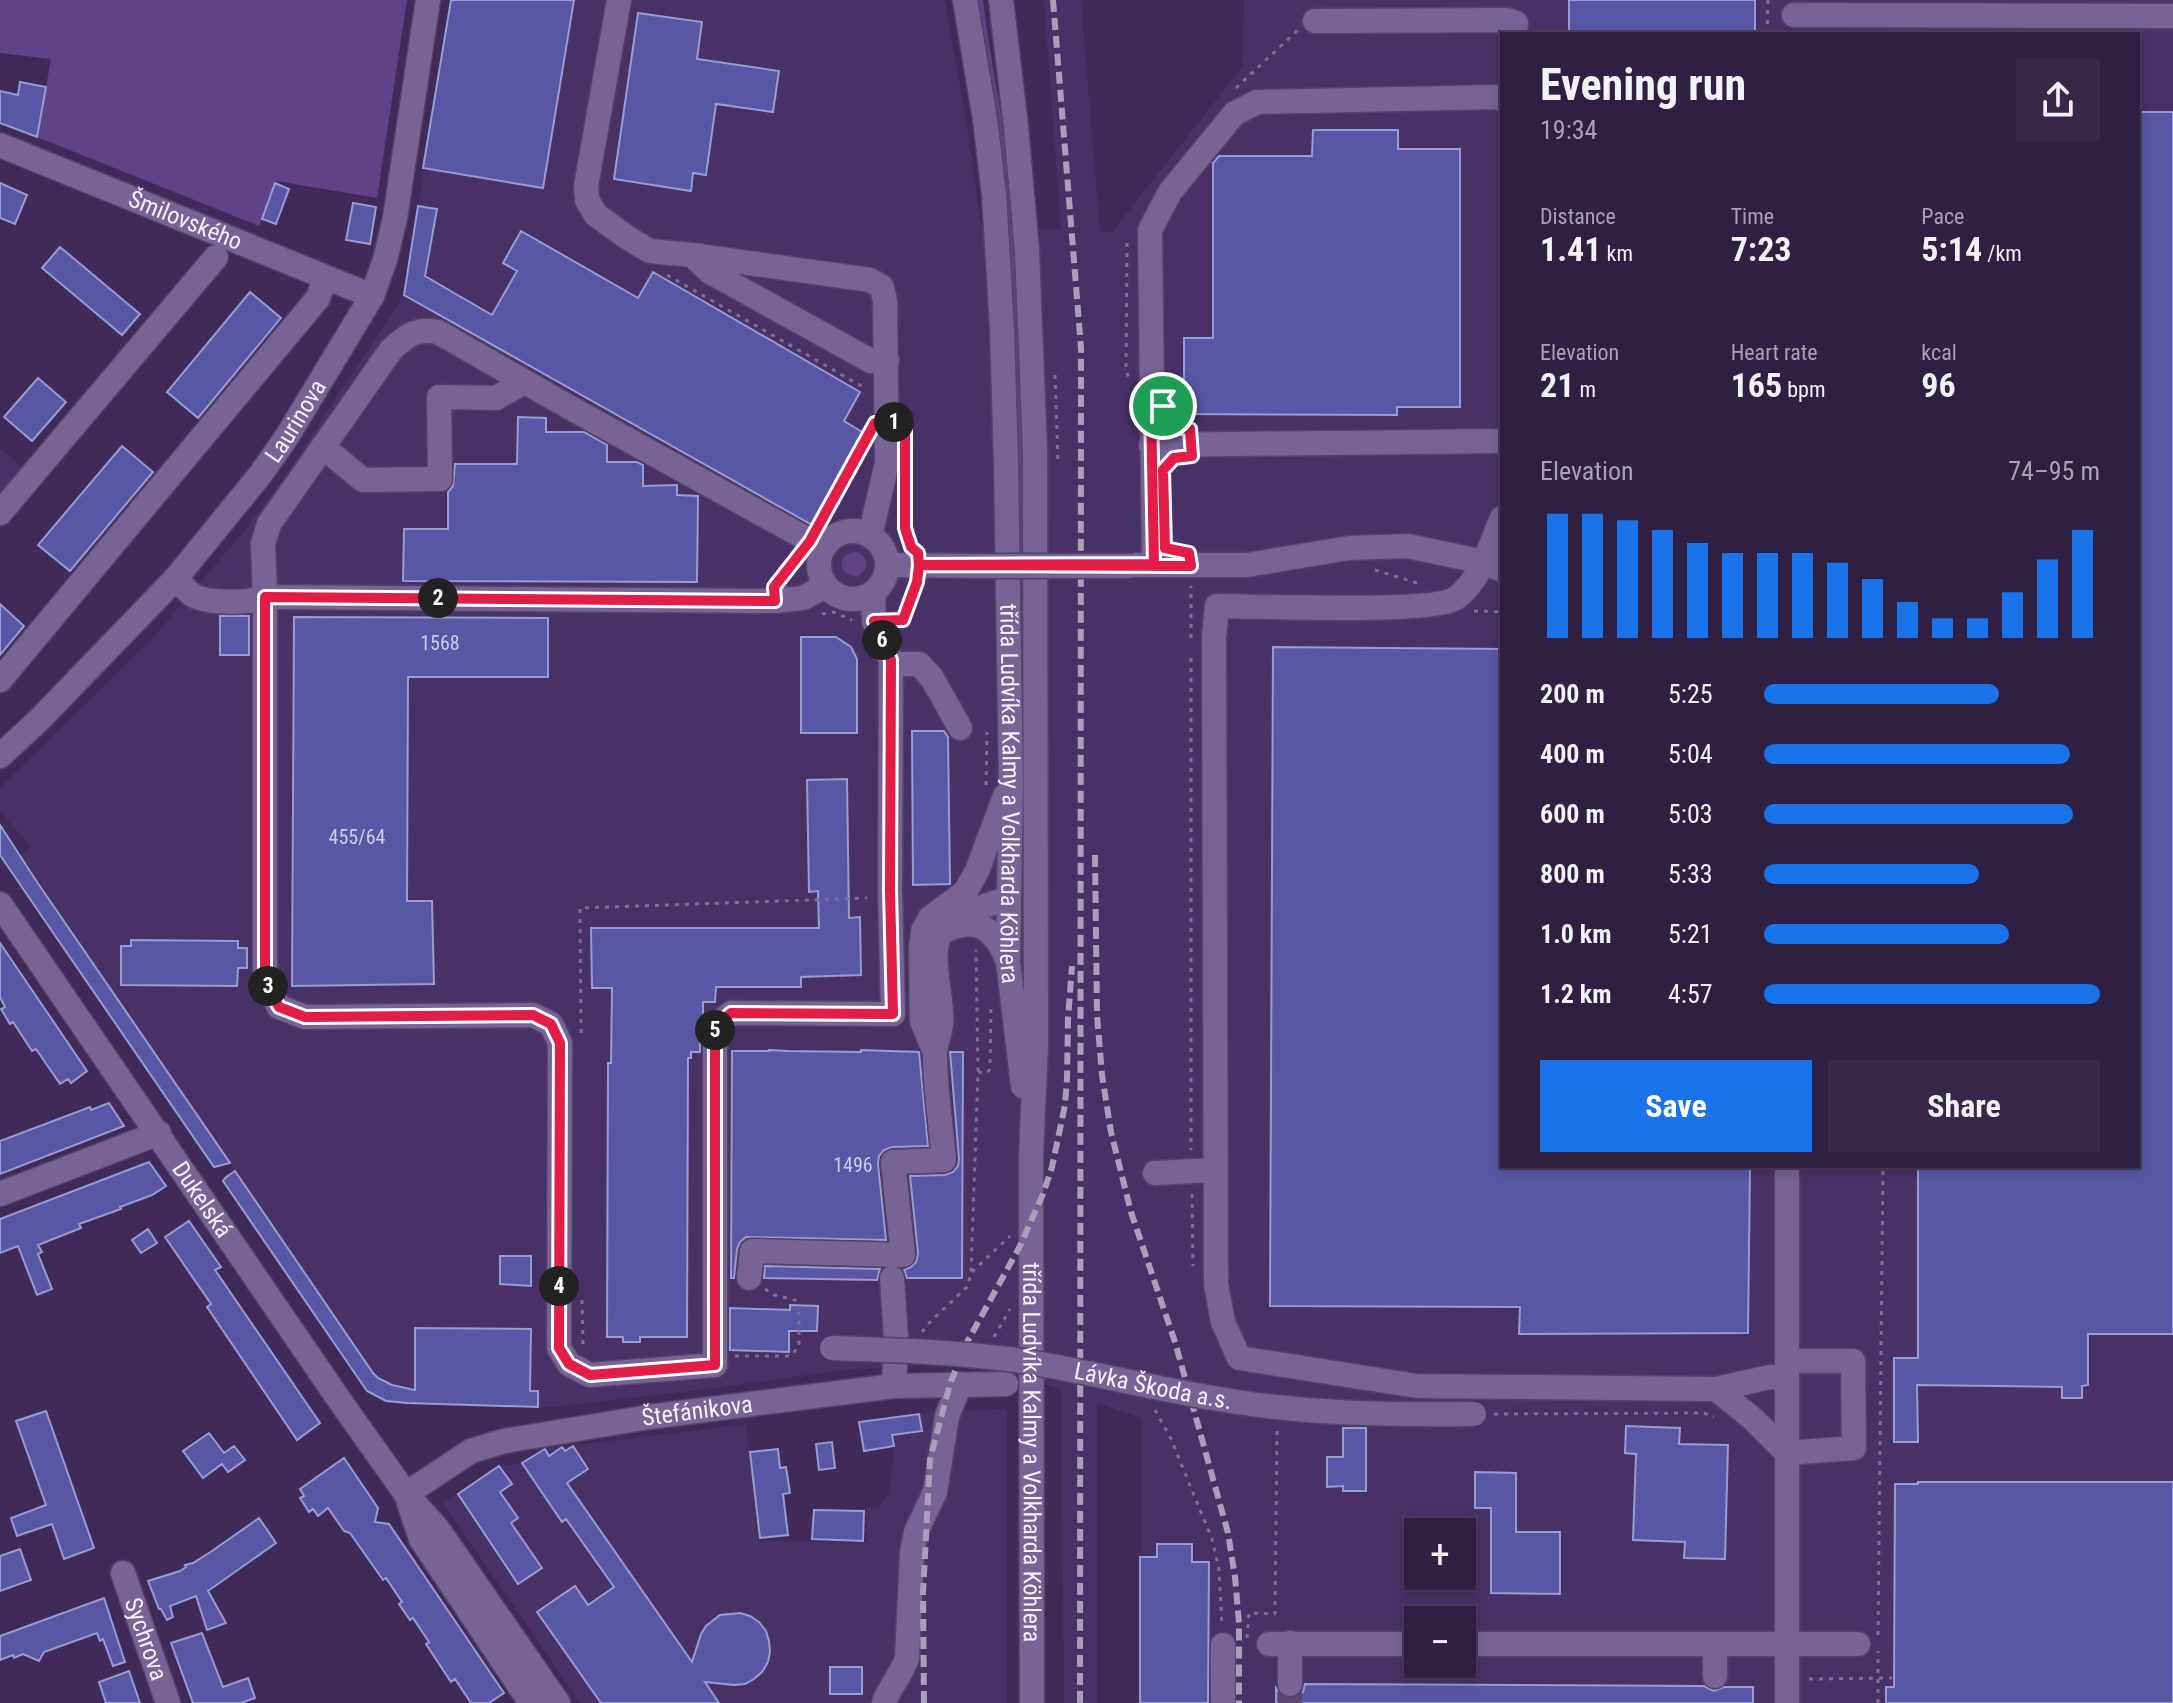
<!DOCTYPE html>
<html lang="en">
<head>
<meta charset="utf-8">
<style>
	body { margin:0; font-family:"Roboto Condensed",sans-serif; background:#37284a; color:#f1f3f6; height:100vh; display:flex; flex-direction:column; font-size:30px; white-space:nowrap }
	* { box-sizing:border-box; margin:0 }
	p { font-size:26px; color:#a7a3b2 }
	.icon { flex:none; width:44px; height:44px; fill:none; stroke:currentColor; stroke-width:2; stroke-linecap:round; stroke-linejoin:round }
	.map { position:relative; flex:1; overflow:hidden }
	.sheet { position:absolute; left:1500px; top:32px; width:640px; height:1136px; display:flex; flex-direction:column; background:#2f2043; border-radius:0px; box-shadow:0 4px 12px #0003,0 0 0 2px #4a3e5c }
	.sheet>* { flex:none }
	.fabs { position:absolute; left:1404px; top:1518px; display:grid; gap:16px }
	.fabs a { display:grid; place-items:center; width:72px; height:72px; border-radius:0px; background:#2f2043; box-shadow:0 4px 12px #0003,0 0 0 2px #4a3e5c; font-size:40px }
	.pin { position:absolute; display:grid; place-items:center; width:68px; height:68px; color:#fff; margin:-34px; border:4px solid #fff; border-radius:50%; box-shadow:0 2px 8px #0007 }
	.km { position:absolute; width:40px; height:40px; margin:-20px; border-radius:50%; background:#222; color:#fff; font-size:22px; line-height:40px; text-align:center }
	.round { display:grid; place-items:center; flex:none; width:84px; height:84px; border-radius:0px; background:#37284a }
	.headline { display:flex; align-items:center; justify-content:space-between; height:136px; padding:0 40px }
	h1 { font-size:44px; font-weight:700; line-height:60px }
	.metrics { display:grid; grid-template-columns:repeat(3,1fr); gap:12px; height:136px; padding:8px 40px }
	.metrics div { display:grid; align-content:center }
	.metrics b { font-size:34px; font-weight:700 }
	.metrics small { font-size:22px; font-weight:400 }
	.metrics p { font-size:22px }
	.chart { height:224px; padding:16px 40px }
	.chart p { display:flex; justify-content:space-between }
	.chart svg { width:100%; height:144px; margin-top:8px; stroke:#1a73e8; stroke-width:6 }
	.cta { display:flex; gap:16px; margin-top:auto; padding:16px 40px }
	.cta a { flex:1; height:92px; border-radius:0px; background:#1a73e8; color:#fff; font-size:32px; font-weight:700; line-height:92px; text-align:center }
	.cta a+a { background:#37284a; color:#f1f3f6 }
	ul { padding:0 40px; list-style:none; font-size:26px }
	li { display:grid; grid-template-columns:128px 96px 1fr; align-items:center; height:60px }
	li i { height:20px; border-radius:10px; background:#1a73e8 }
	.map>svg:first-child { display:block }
	.built { fill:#483167; fill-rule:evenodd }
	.green { fill:#604286 }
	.building { fill:#5957a5; stroke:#999bd3; stroke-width:2 }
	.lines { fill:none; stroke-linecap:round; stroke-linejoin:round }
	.minor-tunnel { stroke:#5a4872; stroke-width:24; stroke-dasharray:24 12; stroke-linecap:butt }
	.minor-casing { stroke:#544267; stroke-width:27 }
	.path { stroke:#7e6f92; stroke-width:3; stroke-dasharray:4 6; stroke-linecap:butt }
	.minor { stroke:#786397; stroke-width:24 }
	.rail { stroke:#aa9fba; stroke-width:6; stroke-dasharray:12 6; stroke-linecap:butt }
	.minor-bridge-casing { stroke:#544267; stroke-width:27; stroke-linecap:butt }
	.minor-bridge { stroke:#786397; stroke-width:24 }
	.route-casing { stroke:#fff; stroke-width:16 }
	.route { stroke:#e11d48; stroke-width:10 }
	.labels { text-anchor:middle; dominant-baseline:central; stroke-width:7; stroke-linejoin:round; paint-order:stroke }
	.number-label { font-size:20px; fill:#cfcbe8 }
	.street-label { font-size:24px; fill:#f6f2fe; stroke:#3f2a59 }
</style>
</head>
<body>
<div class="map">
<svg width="2173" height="1703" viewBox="0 0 2173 1703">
	<rect width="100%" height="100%" fill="#3f2a59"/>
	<!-- built -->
	<path class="built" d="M451,0H945L969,138L981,227L1061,230L1044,0H1081L1100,231L1112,232L1242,67L1244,0H2173V1703H1140L1142,1418L1097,1403V1703H1064L1061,1390L1008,1371L924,1365L841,1370L723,1387L554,1407H538L537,1391L407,1387L385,1382L373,1373L20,855L31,846L0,812V788L152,639L240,536L279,485L404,295ZM1502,34H2138V1166H1502ZM1418,1532H1462V1576H1418ZM1418,1620H1462V1664H1418Z
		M0,448L27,472L0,504Z
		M1007,1409V1703H580L443,1503L499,1466L520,1464L544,1449L746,1424L760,1541L866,1542V1507L877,1508L889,1494L894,1450L890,1418L936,1411Z"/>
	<!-- green -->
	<path class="green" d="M0,0H407L377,198L276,181L259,226L37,137L51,59L0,53Z
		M975,0H983C988,44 997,88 1004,132C1008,157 1010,184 1012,210C1031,432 1026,655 1024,877L1019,881V518L1013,326Z
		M842 564a12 12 0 1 1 24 0a12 12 0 1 1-24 0Z"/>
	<!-- building -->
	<path class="building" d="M451,0H574L543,188L423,168Z
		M1569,0H1755V34H1569Z
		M638,13L702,22L697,59L779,71L773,112L716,104L706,175L693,173L691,191L614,179Z
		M20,82L46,87L37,137L0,123V91L18,95Z
		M2138,112H2173V1334H2088V1385L2082,1386V1398H2062V1387L1917,1385L1918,1442H1894V1358H1918V1166H2138Z
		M1313,130H1398V149H1460V407H1397V415L1184,414V338H1213V163L1219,156H1312Z
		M0,183L27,195L15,224L0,218Z
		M275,183L289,189L276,224L262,219Z
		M353,203L376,207L370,244L346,240Z
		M418,206L437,209L425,276L492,315L517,271L503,263L521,231L638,298L653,272L860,392L844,421L864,433L812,525L404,295Z
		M60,247L140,314L122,335L42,268Z
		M250,292L281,318L198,418L167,392Z
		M38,378L66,402L32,441L4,417Z
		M518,417L546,418V432H584L607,445V462H637L643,465V486L677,485V495L698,496L697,582L403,581L404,529H448V492L453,486L455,464H517Z
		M122,446L153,472L70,571L38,545Z
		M0,604L24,626L0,655Z
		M220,616H249V655H220Z
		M294,617L548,618V677H408L407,901H432L434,984L292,986Z
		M801,637H836L851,647L857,659V733H801Z
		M1273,647L1502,649V1166H1750L1748,1333L1519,1334L1520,1307L1270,1306Z
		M912,731H944L948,737L950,884L913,885Z
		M847,779L849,918L860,917L861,975L801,977V987H716L715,1002H703V1018L700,1027V1052H691V1058H688L687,1337H640V1342H623V1337H607L608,1063H611L612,988H592L591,928H819L818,891L809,892L807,780Z
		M0,825L37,882L230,1163L214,1167L43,918L0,855Z
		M131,940L238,941V948H247V968H238L237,986L121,985V946H131Z
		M0,943L87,1071L71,1083L68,1079L60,1084L36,1049L32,1051L13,1022L10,1024L1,1009L5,1007L0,997Z
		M769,1050L788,1051L861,1052V1050L919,1052L928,1146L892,1147L884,1150L879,1156L878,1164L886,1240L746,1237L740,1242L737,1249L734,1278H731L732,1051H769Z
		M950,1052H963L962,1278H907L904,1270L911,1267L916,1262L918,1253L910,1176L945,1175L953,1172L958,1166L959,1159Z
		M109,1103L124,1126L0,1174V1141L90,1107L91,1110Z
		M149,1162L166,1186L152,1195L120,1207L121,1209L79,1224L81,1228L38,1245L42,1252L38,1254L52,1289L37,1295L18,1246L0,1253V1219Z
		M235,1171L373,1373L378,1378L392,1385L415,1390V1328L531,1329L530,1391H538V1407L407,1403L386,1401L367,1391L223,1181L225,1178Z
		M189,1221L221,1267L215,1270L320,1423L297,1440L207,1307L211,1304L165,1237Z
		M148,1229L157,1243L141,1253L132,1240Z
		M500,1256H531V1286L500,1284Z
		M765,1266L880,1269L877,1280L764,1278Z
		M790,1305L818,1306L817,1331H789V1352L730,1350V1308L790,1310Z
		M46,1411L94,1548L64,1559L52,1524L17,1536L11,1518L46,1505L16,1421Z
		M919,1414L922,1431L892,1435L894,1446L864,1451L859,1422Z
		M1626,1426L1680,1428L1679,1444L1728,1445L1725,1559L1684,1558L1685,1542L1633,1540L1636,1454L1625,1453Z
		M1343,1428H1366V1491H1343V1486L1327,1487V1457H1343Z
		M209,1433L224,1453L234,1446L245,1460L228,1472L222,1464L203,1478L183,1451Z
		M832,1442L835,1468L819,1470L816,1444Z
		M573,1446L588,1469L567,1483L692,1662L701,1634L706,1626L720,1615L740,1613L750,1616L759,1622L766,1631L769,1641L770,1652L768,1662L762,1672L754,1679L745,1684L734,1685L705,1682L719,1703H601L537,1612L575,1586L588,1605L614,1587L566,1519L562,1522L522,1463L543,1450L545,1449L549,1456L562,1447L565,1451Z
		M778,1449L780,1468L786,1467L790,1493L783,1494L788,1535L760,1538L750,1452Z
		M344,1458L378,1508L375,1522L389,1524L504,1693L489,1703H471L455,1679L451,1682L426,1644L429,1642L413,1618L410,1620L399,1604L402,1602L386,1578L383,1580L350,1533L344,1531L328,1508L318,1516L313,1509L309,1512L300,1498L304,1496L300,1489Z
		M499,1466L512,1484L500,1492L518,1518L511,1523L542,1568L518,1584L458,1494Z
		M1475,1472L1516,1473V1532H1560V1594L1491,1593V1508H1475Z
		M1918,1482H2173V1703H1886V1687H1894L1895,1484H1918Z
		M814,1510L864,1511L863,1541L812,1539Z
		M259,1518L276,1543L208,1591L226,1623L207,1630L196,1596L170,1606L173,1617L167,1620L161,1609H159L148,1581L180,1571L186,1567L185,1565L193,1563L212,1551Z
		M1157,1544H1192V1562H1209L1208,1703H1140V1557H1157Z
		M20,1549L31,1580L0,1591V1556Z
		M104,1598L125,1662L113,1666L103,1639L100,1641L97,1633L44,1652L39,1661L23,1654L14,1658L13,1655L0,1660V1636Z
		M202,1633L223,1687L248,1678L255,1698L241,1703H193L171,1643Z
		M830,1667H862V1694H830Z
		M129,1671L140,1703H106L99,1682Z
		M1305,1684L1704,1686L1714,1691L1724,1687H1753V1703H1276V1688L1282,1697L1291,1699L1297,1697L1303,1692Z"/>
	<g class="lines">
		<!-- minor-tunnel -->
		<path class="minor-tunnel" d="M1290,1703V1684"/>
		<!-- minor casing -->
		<g class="minor-casing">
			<g id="minor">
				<path d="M619,0L586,186L587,200L596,215L628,238L650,251L692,255L710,272L871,361H887"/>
				<path id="s1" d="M965,0L985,119L994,194L1002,329L1006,465L1011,783L1008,961L1023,1086"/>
				<path id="s2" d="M1001,0L1016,127L1027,251L1035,449L1036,1045L1031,1155L1032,1703"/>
				<path d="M1794,15L2173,16"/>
				<path d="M1315,21L1507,20L1516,23L1515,34"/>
				<path id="s3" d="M0,145L372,296"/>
				<path d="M692,255L870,280L882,287L885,301L887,463L870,536"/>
				<path d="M1151,445L1502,441"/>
				<path d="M323,447L363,480L440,479L439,397L496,398L524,382"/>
				<path d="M0,513L216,257"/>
				<path d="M1502,518C1491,544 1480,581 1456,598C1434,614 1254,606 1217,606L1214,637L1216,1284L1223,1322L1239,1358L1417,1386L1716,1389L1770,1377L1787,1378"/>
				<circle cx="853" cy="565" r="34"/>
				<path d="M823,548L569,407L438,332C416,328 407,335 391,350L269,524L263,544L265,597L775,601L803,598L826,586"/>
				<path d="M1154,564L1150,230L1170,192L1234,114L1257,102L1496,97L1502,99"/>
				<path d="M888,565L976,566"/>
				<path d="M1137,565H1247L1349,548L1408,546L1483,562L1502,570"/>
				<path d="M176,578C181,583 188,593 194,596C211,604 248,603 265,597V981L279,1007L305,1017L533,1015L551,1024L560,1043L559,1348L569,1364L590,1375L715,1365V1027L731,1013L893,1014L890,891L891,660L874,621L873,594"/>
				<path d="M891,664H919L932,678L960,728"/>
				<path d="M0,680L318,298L325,278"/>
				<path id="s4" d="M0,756L39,720L153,602L176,578L260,475L286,438L372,296L385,260L395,218L428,0"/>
				<path id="s5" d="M0,904L340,1401L406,1494L437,1528L558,1703"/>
				<path d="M947,930C979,915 995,931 1007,959"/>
				<path d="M935,1052L922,1021L921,948L923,931L930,918L965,892L977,871L1005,796"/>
				<path d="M1155,1173L1215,1170"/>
				<path d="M0,1194L159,1133"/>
				<path d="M749,1278L752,1251L903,1255L893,1162L944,1160C941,1125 935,1089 935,1054C935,1044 940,1034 941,1024C944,990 920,943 953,917L1008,898"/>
				<path d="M892,1278L896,1338L894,1386"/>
				<path d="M1716,1389L1753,1419L1787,1453L1854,1448L1853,1361H1787"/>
				<path id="s6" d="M406,1494L471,1451L504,1441L649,1417L894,1386L1006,1384"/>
				<path d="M409,1503L421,1539L531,1703"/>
				<path id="s7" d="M123,1573L168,1703"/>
				<path d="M1290,1643V1684"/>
				<path d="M1269,1644H1418"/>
				<path d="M1462,1644H1858"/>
				<path d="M1715,1676V1644"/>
				<path d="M884,1703C889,1687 901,1676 907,1658L912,1553L916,1532L935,1492L947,1416L960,1384"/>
				<path d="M1223,1703V1645"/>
				<path d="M1787,1703V1166"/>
			</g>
		</g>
		<!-- path -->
		<path class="path" d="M1767,34L1768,0
			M1236,88L1298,30
			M1127,243L1126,370L1129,379
			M667,275L865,388
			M1055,375L1058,463
			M905,489V528L910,544
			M820,524L865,443
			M1375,570L1417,583
			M781,579L799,557
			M1474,611L1502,612
			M822,614L833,612L852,620
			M897,620H903L915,588
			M1191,638V586
			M1191,658V1150
			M986,785L987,732
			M581,1033L580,908L867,898
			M978,1072L987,1073L990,1069L991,1008
			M1192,1194L1193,1266
			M972,1272L1010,1236
			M765,1289L774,1295L799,1301
			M582,1300L583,1345
			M922,1332L931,1321L968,1286L971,1272L978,1072L976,950
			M994,1337L1010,1309
			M735,1356H790L799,1347V1312
			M1155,1410L1171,1439L1212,1539L1219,1569L1222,1626
			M1494,1414L1704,1413L1714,1417
			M1878,1635L1883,1166
			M1247,1638L1249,1613L1275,1614L1277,1429
			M1809,1679L1892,1678
			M1878,1703V1651"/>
		<!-- minor -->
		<use href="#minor" class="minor"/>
		<!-- rail -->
		<path class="rail" d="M1053,0L1081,348L1080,1703
			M1095,855L1097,1015L1102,1075L1111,1132L1131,1212L1175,1342L1228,1533L1235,1577L1239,1623V1703
			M924,1703L923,1593L930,1459L950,1384L965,1346L1020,1246L1043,1194L1052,1167L1065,1105L1067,1079L1068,1019L1072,966"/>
		<!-- minor-bridge casing -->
		<g class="minor-bridge-casing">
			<g id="minor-bridge">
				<path d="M976,566H1130"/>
				<path id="s8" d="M832,1348C893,1350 954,1352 1015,1360C1089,1371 1162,1391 1237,1402C1316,1414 1395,1415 1474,1414"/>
			</g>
		</g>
		<!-- minor-bridge -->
		<use href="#minor-bridge" class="minor-bridge"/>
	</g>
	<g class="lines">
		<!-- route casing -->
		<g class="route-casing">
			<path id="route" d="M1163,406H1151L1154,564L919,565L918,553L911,547L905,528V423H875L810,541L774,587L775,601L265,597V981L279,1007L305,1017L533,1015L551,1024L560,1043L559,1348L569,1364L590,1375L715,1365V1027L731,1013L893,1014L890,891L891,660L874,621L903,620L917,582L919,565L1191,566L1189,553L1165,548L1163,470L1174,458L1192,456L1190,429C1174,428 1168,421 1163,406"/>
		</g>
		<!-- route -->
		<use href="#route" class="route"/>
	</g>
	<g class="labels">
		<!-- number labels -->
		<g class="number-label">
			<text x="440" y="643">1568</text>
			<text x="357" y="837">455/64</text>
			<text x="853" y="1165">1496</text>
		</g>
		<!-- street labels -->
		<g class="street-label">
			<text stroke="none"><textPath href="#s3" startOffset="200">Šmilovského</textPath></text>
			<text stroke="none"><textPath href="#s4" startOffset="448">Laurinova</textPath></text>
			<text stroke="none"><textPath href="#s1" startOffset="796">třída Ludvíka Kalmy a Volkharda Köhlera</textPath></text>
			<text stroke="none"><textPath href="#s5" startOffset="358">Dukelská</textPath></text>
			<text stroke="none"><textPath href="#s8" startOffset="324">Lávka Škoda a.s.</textPath></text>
			<text stroke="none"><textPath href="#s6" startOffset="308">Štefánikova</textPath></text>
			<text stroke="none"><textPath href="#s2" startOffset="1454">třída Ludvíka Kalmy a Volkharda Köhlera</textPath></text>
			<text stroke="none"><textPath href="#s7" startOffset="70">Sychrova</textPath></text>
		</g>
	</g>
</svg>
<div class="fabs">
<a>+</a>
<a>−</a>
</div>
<div class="pin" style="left:1163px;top:406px;background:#1e9e55"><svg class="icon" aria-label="arrive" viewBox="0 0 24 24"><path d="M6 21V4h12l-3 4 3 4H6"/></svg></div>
<b class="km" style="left:894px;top:422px">1</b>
<b class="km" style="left:438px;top:598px">2</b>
<b class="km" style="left:268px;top:986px">3</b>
<b class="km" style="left:559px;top:1286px">4</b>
<b class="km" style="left:715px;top:1030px">5</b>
<b class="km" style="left:882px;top:640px">6</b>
<section class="sheet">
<div class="headline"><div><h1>Evening run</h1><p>19:34</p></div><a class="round"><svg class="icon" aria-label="share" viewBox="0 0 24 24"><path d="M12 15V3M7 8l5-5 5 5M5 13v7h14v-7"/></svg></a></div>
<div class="metrics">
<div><p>Distance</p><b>1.41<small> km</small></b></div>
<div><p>Time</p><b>7:23</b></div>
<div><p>Pace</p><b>5:14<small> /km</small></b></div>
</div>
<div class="metrics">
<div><p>Elevation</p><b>21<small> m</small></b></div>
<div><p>Heart rate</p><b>165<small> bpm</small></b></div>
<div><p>kcal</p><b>96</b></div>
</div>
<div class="chart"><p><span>Elevation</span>74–95 m</p>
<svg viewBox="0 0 160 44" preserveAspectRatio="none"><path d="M5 44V6M15 44V6M25 44V8M35 44V11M45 44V15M55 44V18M65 44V18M75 44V18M85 44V21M95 44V26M105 44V33M115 44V38M125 44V38M135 44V30M145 44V20M155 44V11"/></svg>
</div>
<ul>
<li><b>200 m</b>5:25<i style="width:70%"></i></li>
<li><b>400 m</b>5:04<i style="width:91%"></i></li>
<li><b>600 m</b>5:03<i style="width:92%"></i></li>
<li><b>800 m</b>5:33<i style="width:64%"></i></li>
<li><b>1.0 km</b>5:21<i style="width:73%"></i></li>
<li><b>1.2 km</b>4:57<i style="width:100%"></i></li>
</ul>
<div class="cta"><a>Save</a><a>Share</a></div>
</section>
</div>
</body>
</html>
